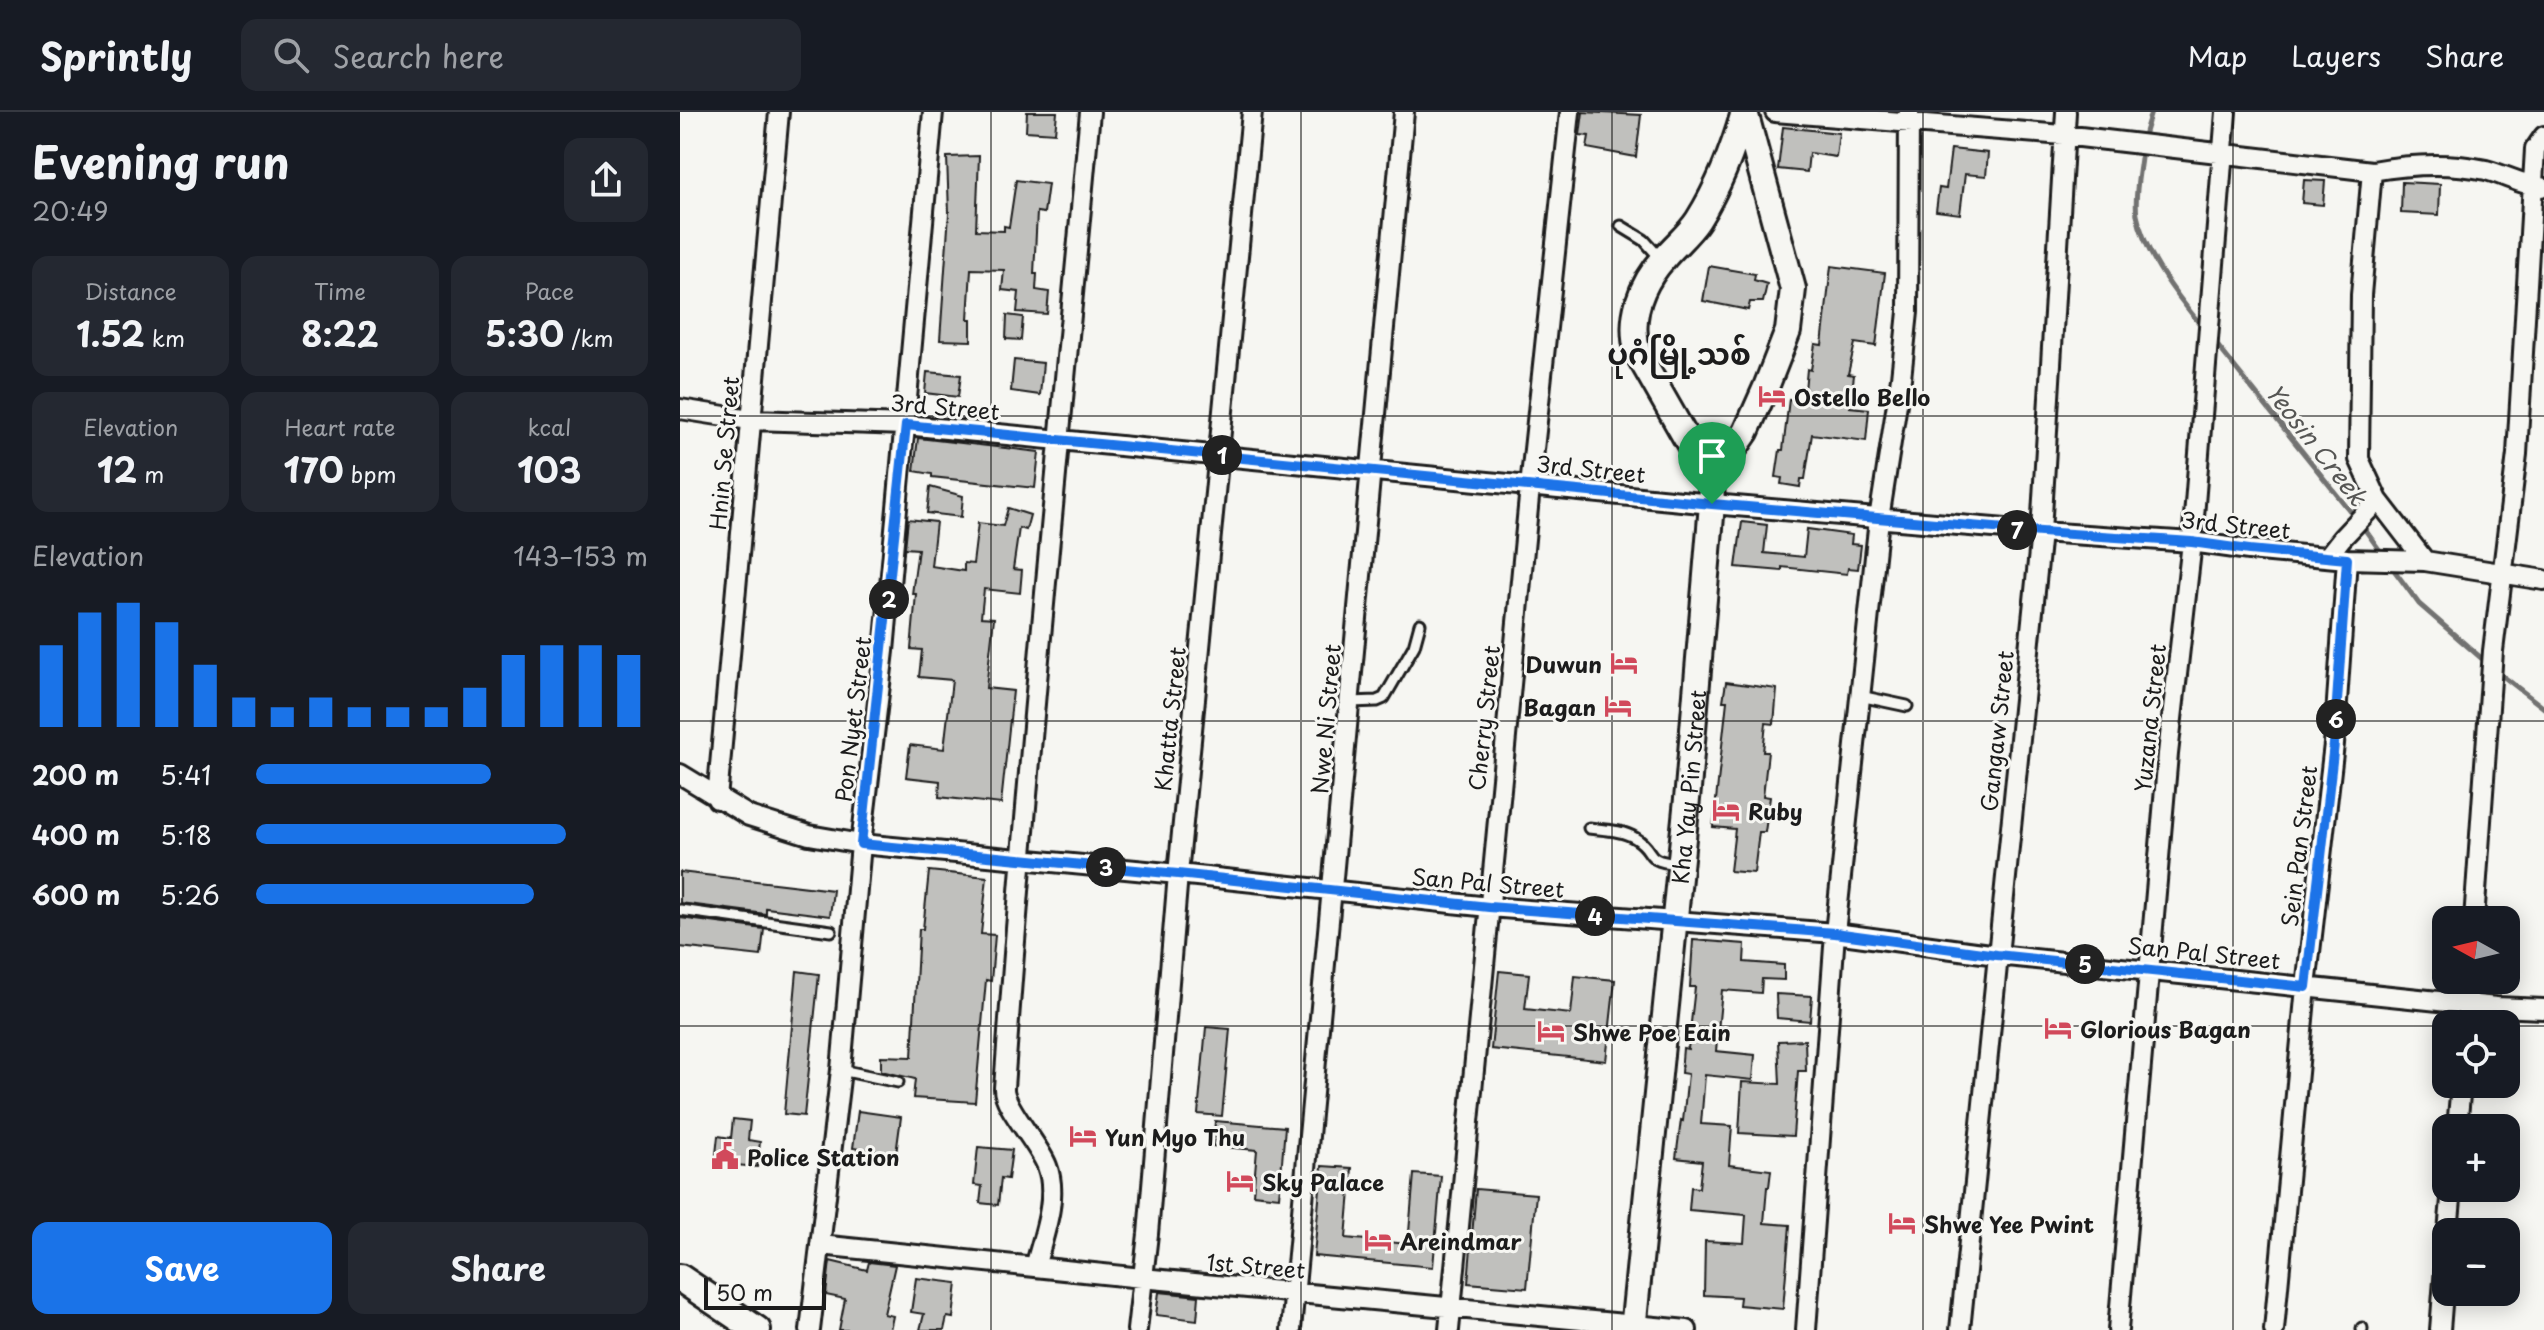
<!DOCTYPE html>
<html lang="en">
<head>
<meta charset="utf-8">
<style>
	body { margin:0; font-family:"Playpen Sans","Noto Sans Myanmar",sans-serif; background:#242831; color:#f1f3f6; height:100vh; display:flex; flex-direction:column; font-size:30px; white-space:nowrap }
	* { box-sizing:border-box; margin:0 }
	p { font-size:26px; color:#9ea1a6 }
	.icon { flex:none; width:44px; height:44px; fill:none; stroke:currentColor; stroke-width:2; stroke-linecap:round; stroke-linejoin:round }
	.map { position:relative; flex:1; overflow:hidden }
	.sheet { display:flex; flex-direction:column; background:#171b24; width:680px }
	.sheet>* { flex:none }
	.needle { width:52px; rotate:278deg }
	.controls { position:absolute; left:1752px; top:794px; display:grid; gap:16px }
	.controls a { display:grid; place-items:center; width:88px; height:88px; border-radius:16px; background:#171b24; box-shadow:0 4px 20px #0003; font-size:40px }
	.scale { position:absolute; left:24px; bottom:20px; width:122px; box-sizing:border-box; padding-left:8px; border:4px solid #1c1c1c; border-top:0; font-size:22px; line-height:28px; white-space:nowrap; color:#1c1c1c; -webkit-text-stroke:6px #f6f6f2; paint-order:stroke }
	.pin { position:absolute; display:grid; place-items:center; width:68px; height:68px; color:#fff; margin:-82px -34px; border-radius:50% 50% 50% 0; rotate:-45deg; box-shadow:0 0 8px #0007 }
	.pin .icon { rotate:45deg }
	.km { position:absolute; width:40px; height:40px; margin:-20px; border-radius:50%; background:#222; color:#fff; font-size:22px; line-height:40px; text-align:center }
	.round { display:grid; place-items:center; flex:none; width:84px; height:84px; border-radius:16px; background:#242831 }
	.head { display:flex; align-items:center; justify-content:space-between; height:136px; padding:0 32px }
	h1 { font-size:44px; font-weight:700; line-height:60px }
	.stats { display:grid; grid-template-columns:repeat(3,1fr); gap:12px; height:136px; padding:8px 32px }
	.stats div { display:grid; align-content:center; border-radius:16px; background:#242831; text-align:center }
	.stats b { font-size:34px; font-weight:700 }
	.stats small { font-size:22px; font-weight:400 }
	.stats p { font-size:22px }
	.chart { height:224px; padding:16px 32px }
	.chart p { display:flex; justify-content:space-between }
	.chart svg { width:100%; height:144px; margin-top:8px; stroke:#1a73e8; stroke-width:6 }
	.primary-button { display:flex; gap:16px; margin-top:auto; padding:16px 32px }
	.primary-button a { flex:1; height:92px; border-radius:16px; background:#1a73e8; color:#fff; font-size:32px; font-weight:700; line-height:92px; text-align:center }
	.primary-button a+a { background:#242831; color:#f1f3f6 }
	ul { padding:0 32px; list-style:none; font-size:26px }
	li { display:grid; grid-template-columns:128px 96px 1fr; align-items:center; height:60px }
	li i { height:20px; border-radius:10px; background:#1a73e8 }
	header { display:flex; align-items:center; gap:48px; box-sizing:border-box; height:112px; padding:0 40px; background:#171b24; border-bottom:2px solid #363941 }
	header strong { font-size:38px }
	nav { display:flex; gap:44px; margin-inline-start:auto; font-size:28px }
	.search { width:560px; height:72px; background:#242831; display:flex; align-items:center; gap:20px; box-sizing:border-box; padding:0 28px; border-radius:16px; color:#9ea1a6; font-size:30px }
	main { display:flex; flex:1; min-height:0 }
	.map>svg:first-child { display:block }
	.lines { fill:none; stroke-linecap:round; stroke-linejoin:round }
	.stream { stroke:#727271; stroke-width:5 }
	.building { fill:#c0c0bd; stroke:#1c1c1c; stroke-width:2 }
	.service-casing { stroke:#1c1c1c; stroke-width:15 }
	.minor-casing { stroke:#1c1c1c; stroke-width:24 }
	.tertiary-casing { stroke:#1c1c1c; stroke-width:30 }
	.secondary-casing { stroke:#1c1c1c; stroke-width:32 }
	.service { stroke:#f6f6f2; stroke-width:9 }
	.minor { stroke:#f6f6f2; stroke-width:18 }
	.tertiary { stroke:#f6f6f2; stroke-width:24 }
	.secondary { stroke:#f6f6f2; stroke-width:26 }
	.route-casing { stroke:#fff; stroke-width:16 }
	.route { stroke:#1a73e8; stroke-width:10 }
	.grid { fill:none; stroke:#1c1c1c; stroke-width:2; stroke-opacity:0.55 }
	.labels { text-anchor:middle; dominant-baseline:central; stroke-width:6; stroke-linejoin:round; paint-order:stroke }
	.poi-label { font-size:22px; font-weight:bold; fill:#1c1c1c; stroke:#f6f6f2; text-anchor:start }
	.street-label { font-size:22px; fill:#1c1c1c; stroke:#f6f6f2 }
	.water-label { font-size:24px; font-style:italic; fill:#565654; stroke:#f6f6f2 }
	.district-label { font-size:30px; font-weight:bold; fill:#1c1c1c; stroke:#f6f6f2 }
</style>
</head>
<body>
<header>
<strong>Sprintly</strong>
<div class="search"><svg class="icon" aria-label="search" viewBox="0 0 24 24"><circle cx="10" cy="10" r="6"/><path d="M15 15l6 6"/></svg>Search here</div>
<nav><a>Map</a><a>Layers</a><a>Share</a></nav>
</header>
<main>
<section class="sheet">
<div class="head"><div><h1>Evening run</h1><p>20:49</p></div><a class="round"><svg class="icon" aria-label="share" viewBox="0 0 24 24"><path d="M12 15V3M7 8l5-5 5 5M5 13v7h14v-7"/></svg></a></div>
<div class="stats">
<div><p>Distance</p><b>1.52<small> km</small></b></div>
<div><p>Time</p><b>8:22</b></div>
<div><p>Pace</p><b>5:30<small> /km</small></b></div>
</div>
<div class="stats">
<div><p>Elevation</p><b>12<small> m</small></b></div>
<div><p>Heart rate</p><b>170<small> bpm</small></b></div>
<div><p>kcal</p><b>103</b></div>
</div>
<div class="chart"><p><span>Elevation</span>143–153 m</p>
<svg viewBox="0 0 160 44" preserveAspectRatio="none"><path d="M5 44V19M15 44V9M25 44V6M35 44V12M45 44V25M55 44V35M65 44V38M75 44V35M85 44V38M95 44V38M105 44V38M115 44V32M125 44V22M135 44V19M145 44V19M155 44V22"/></svg>
</div>
<ul>
<li><b>200 m</b>5:41<i style="width:60%"></i></li>
<li><b>400 m</b>5:18<i style="width:79%"></i></li>
<li><b>600 m</b>5:26<i style="width:71%"></i></li>
</ul>
<div class="primary-button"><a>Save</a><a>Share</a></div>
</section>
<div class="map">
<svg width="1864" height="1218" viewBox="0 0 1864 1218">
	<rect width="100%" height="100%" fill="#f6f6f2"/>
	<filter id="ink" filterUnits="userSpaceOnUse"><feTurbulence type="fractalNoise" baseFrequency=".0125" numOctaves="2"/><feDisplacementMap in="SourceGraphic" scale="16" xChannelSelector="R" yChannelSelector="G"/><feConvolveMatrix kernelMatrix="1 2 1 2 8 2 1 2 1" color-interpolation-filters="sRGB"/></filter>
	<g filter="url(#ink)">
		<g class="lines">
			<!-- stream -->
			<path class="stream" d="M1465,20L1471,0
				M1461,46C1459,63 1454,86 1457,103C1465,144 1498,185 1524,217
				M1533,228L1674,404
				M1681,412L1703,443
				M1711,454L1739,492L1808,552
				M1815,558L1864,596"/>
		</g>
		<!-- building -->
		<path class="building" d="M347,0H377L375,21L346,19Z
			M903,0L961,3L956,45L907,36L909,24L900,23Z
			M1103,15L1159,21L1156,45L1129,41L1127,60L1098,57Z
			M1271,37L1308,41L1306,64L1285,62L1280,102L1256,99L1259,76L1266,77Z
			M299,44L296,118L324,119V114L329,115L336,68L368,72L364,101L357,100L354,162H357L356,178L369,180L367,202L337,200L339,180L322,178L324,158L291,157L288,207H291V229L260,228L269,101L267,45Z
			M1624,68L1645,69L1643,93L1622,91Z
			M1722,70L1760,72L1759,103L1721,101Z
			M1029,154L1075,162L1074,168L1087,172L1083,190H1070L1068,198L1023,189Z
			M1151,154L1205,161L1196,234L1175,231L1168,262L1174,263L1170,295L1189,297L1186,329L1132,322L1125,367H1121L1120,375L1101,372L1102,366L1096,365L1100,338H1103L1109,287L1124,289L1127,257L1131,258L1135,232L1142,233Z
			M327,203L343,205L341,228L326,227Z
			M334,248L363,251L360,283L331,279Z
			M247,260L281,263L278,285L245,281Z
			M238,326L359,340L355,376L252,365V362L234,359Z
			M250,375L283,384L281,405L247,401Z
			M328,396L350,403L346,418L339,416L333,457L342,458L340,481L304,477L301,505L314,506L306,576L333,579L321,692L259,685L260,669L226,665L230,633L264,637L272,568L239,565L242,538L231,537L236,482H232L238,437L225,436L228,407L256,410L251,454L284,459V451L293,452L298,411L323,414Z
			M1062,410L1087,413L1084,441L1124,445L1127,417L1172,423L1171,432L1181,433L1178,457L1168,456L1167,462L1102,455V459L1056,455Z
			M1046,570L1097,577L1094,612L1086,611L1083,640H1088L1083,684L1090,685L1085,720H1079L1074,761L1050,759L1055,717L1033,715L1047,589H1043Z
			M249,759L307,765L301,822L315,823L311,869L306,868L295,990L233,986L235,967L201,959V944L232,945L239,817H243Z
			M0,760L153,778L150,804L86,796V802L0,791Z
			M0,806L84,817L81,844L0,835Z
			M1013,828L1065,832L1064,850L1104,853V868L1082,867L1081,881L1042,878L1036,939L1075,943L1073,968L1025,963L1021,1012L1052,1014L1049,1053L1091,1058L1089,1075H1087L1084,1111L1110,1113L1103,1197L1059,1193L1060,1185L1024,1183L1025,1129L1064,1131L1066,1103L1009,1098L1011,1075L1019,1076L1022,1049L996,1046L1001,1008L1003,1009L1008,962L1001,961L1003,936L1008,937L1015,875H1010Z
			M117,859L139,862L124,1004L104,1002Z
			M819,859L849,862L845,897L891,902L895,864L935,868L926,949L811,937Z
			M1096,882L1132,884L1130,909L1097,906Z
			M526,915L550,917L542,1004L518,1002Z
			M1125,928L1126,959H1118L1113,1024L1059,1021L1062,970L1100,972L1098,929Z
			M178,999L221,1005L216,1042L173,1036Z
			M53,1007L70,1009L68,1028L80,1030L77,1055L35,1051L38,1024L51,1026Z
			M535,1009L605,1015L599,1085L573,1082L577,1038L533,1034Z
			M298,1035L332,1038L328,1067L321,1066L318,1093L300,1091L302,1074L294,1073Z
			M642,1054L672,1056L666,1126L728,1132L734,1062L761,1064L753,1155L634,1144Z
			M796,1077L856,1082L847,1176L788,1171Z
			M150,1149L187,1158L189,1150L215,1153L204,1202L213,1204L210,1218H159L165,1187L146,1183Z
			M236,1166L277,1171L273,1206L267,1205L264,1218H240L244,1202L231,1200Z
			M479,1180L519,1184L517,1208L476,1203Z"/>
		<g class="lines">
			<!-- service casing -->
			<g class="service-casing">
				<path id="service" d="M941,114L964,128L982,148
					M1180,584L1227,594
					M671,590L697,589L704,586L734,534L740,512
					M909,716C924,718 942,718 955,726C977,739 961,748 997,752
					M0,798L151,819
					M161,958L218,970
					M1682,1218V1216"/>
			</g>
			<!-- minor casing -->
			<g class="minor-casing">
				<path id="minor" d="M1095,0L1383,23L1692,59C1731,52 1768,50 1806,58C1825,63 1842,73 1861,75
					M1692,59L1681,183L1679,347L1698,388L1745,449
					M0,297L70,308L226,313L1032,392L1361,420L1512,430L1569,438L1667,447L1745,449L1864,468
					M1647,445L1662,426L1698,388
					M0,662L69,704L129,723L181,732L498,762L809,795L1155,821L1317,843L1816,895L1864,897
					M37,687L99,0
					M1794,808L1813,539L1837,342L1855,37L1864,24
					M1786,912L1789,868
					M1777,1016L1781,972
					M1768,1120L1772,1076
					M140,1133L462,1166L1007,1218
					M355,1155C363,1125 379,1085 367,1054C359,1032 323,994 324,976C347,650 380,325 410,0
					M130,1218L161,958L181,732L204,539L253,0
					M457,1218L468,1122L498,762L572,0
					M611,1218L724,0
					M769,1218L850,375L890,0
					M1126,1218L1155,821L1199,407L1221,266L1228,200L1229,0
					M1280,1218L1361,420L1386,0
					M1438,1218L1488,642L1512,430L1546,0
					M1594,1218L1626,875L1654,632L1667,447
					M1760,1218L1766,1143"/>
			</g>
			<!-- tertiary casing -->
			<g class="tertiary-casing">
				<g id="tertiary">
					<path d="M1031,370L1066,320L1086,275L1108,219L1113,177L1065,0"/>
					<path id="s1" d="M953,1218L1008,677L1032,392L1031,370L958,242C948,206 960,173 985,145C995,133 1009,122 1018,108C1040,73 1053,39 1064,0"/>
				</g>
			</g>
			<!-- secondary casing -->
			<g class="secondary-casing">
				<path id="secondary" d="M0,1166L77,1218"/>
			</g>
			<!-- service -->
			<use href="#service" class="service"/>
			<!-- minor -->
			<use href="#minor" class="minor"/>
			<!-- tertiary -->
			<use href="#tertiary" class="tertiary"/>
			<!-- secondary -->
			<use href="#secondary" class="secondary"/>
		</g>
	</g>
	<g class="lines" filter="url(#ink)">
		<!-- route casing -->
		<g class="route-casing">
			<path id="route" d="M226,313L1032,392L1361,420L1512,430L1569,438L1667,447L1654,632L1626,875L1317,843L1155,821L809,795L498,762L181,732Z"/>
		</g>
		<!-- route -->
		<use href="#route" class="route"/>
	</g>
	<!-- grid -->
	<path class="grid" d="M311,0V1218M621,0V1218M932,0V1218M1243,0V1218M1553,0V1218M0,304H1864M0,609H1864M0,914H1766M1826,914H1864"/>
	<!-- icons -->
	<defs>
		<g id="hotel-bare" transform="scale(2.16)"><path d="M-6-4.5h1.5V1H6V5H4.5V3h-9V5H-6ZM-4 0a1.8 1.8 0 1 1 3.6 0ZM.5 0V-2.5h3Q6-2.5 6 0Z" fill="#d1495b" stroke="#f6f6f2" stroke-width="2.5" paint-order="stroke"/></g>
		<g id="civic-bare" transform="scale(2.16)"><path d="M-.6-6.5H3V-4.5H.6V-3L4-1V1h2V6H-6V1h2V-1L-.6-3ZM-1.2 2.5V6h2.4V2.5Z" fill="#d1495b" stroke="#f6f6f2" stroke-width="2.5" paint-order="stroke"/></g>
	</defs>
	<g fill-rule="evenodd">
		<use href="#hotel-bare" x="1092" y="284"/>
		<use href="#hotel-bare" x="944" y="551"/>
		<use href="#hotel-bare" x="938" y="594"/>
		<use href="#hotel-bare" x="1046" y="698"/>
		<use href="#hotel-bare" x="1378" y="916"/>
		<use href="#hotel-bare" x="871" y="919"/>
		<use href="#hotel-bare" x="403" y="1024"/>
		<use href="#civic-bare" x="45" y="1044"/>
		<use href="#hotel-bare" x="560" y="1069"/>
		<use href="#hotel-bare" x="1222" y="1111"/>
		<use href="#hotel-bare" x="698" y="1128"/>
	</g>
	<g class="labels">
		<!-- poi labels -->
		<g class="poi-label">
			<text x="1114" y="284">Ostello Bello</text>
			<text x="922" y="551" text-anchor="end">Duwun</text>
			<text x="916" y="594" text-anchor="end">Bagan</text>
			<text x="1068" y="698">Ruby</text>
			<text x="1400" y="916">Glorious Bagan</text>
			<text x="893" y="919">Shwe Poe Eain</text>
			<text x="425" y="1024">Yun Myo Thu</text>
			<text x="67" y="1044">Police Station</text>
			<text x="582" y="1069">Sky Palace</text>
			<text x="1244" y="1111">Shwe Yee Pwint</text>
			<text x="720" y="1128">Areindmar</text>
		</g>
		<!-- street labels -->
		<g class="street-label">
			<text transform="translate(265 294) rotate(5)">3rd Street</text>
			<text transform="translate(43 341) rotate(-85)">Hnin Se Street</text>
			<text transform="translate(911 356) rotate(6)">3rd Street</text>
			<text transform="translate(1556 412) rotate(6)">3rd Street</text>
			<text transform="translate(803 606) rotate(-84)">Cherry Street</text>
			<text transform="translate(1469 606) rotate(-84)">Yuzana Street</text>
			<text transform="translate(172 607) rotate(-83)">Pon Nyet Street</text>
			<text transform="translate(489 607) rotate(-84)">Khatta Street</text>
			<text transform="translate(645 607) rotate(-85)">Nwe Ni Street</text>
			<text transform="translate(1316 619) rotate(-84)">Gangaw Street</text>
			<text stroke="none"><textPath href="#s1" startOffset="546">Kha Yay Pin Street</textPath></text>
			<text transform="translate(1618 734) rotate(-83)">Sein Pan Street</text>
			<text transform="translate(808 770) rotate(5)">San Pal Street</text>
			<text transform="translate(1524 840) rotate(6)">San Pal Street</text>
			<text transform="translate(576 1153) rotate(5)">1st Street</text>
		</g>
		<!-- water labels -->
		<g class="water-label">
			<text transform="translate(1637 332) rotate(52)">Yeosin Creek</text>
		</g>
		<!-- district labels -->
		<g class="district-label">
			<text x="999" y="240">ပုဂံမြို့သစ်</text>
		</g>
	</g>
</svg>
<div class="controls">
<a><svg class="needle" viewBox="-14 -14 28 28"><path d="M0-13l5 13h-10z" fill="#e53935"/><path d="M0 13l5-13h-10z" fill="#9ea1a6"/></svg></a>
<a><svg class="icon" aria-label="locate" viewBox="0 0 24 24"><circle cx="12" cy="12" r="6"/><path d="M12 2v4M12 18v4M2 12h4M18 12h4"/></svg></a>
<a>+</a>
<a>−</a>
</div>
<div class="scale">50 m</div>
<div class="pin" style="left:1032px;top:392px;background:#1e9e55"><svg class="icon" aria-label="arrive" viewBox="0 0 24 24"><path d="M6 21V4h12l-3 4 3 4H6"/></svg></div>
<b class="km" style="left:542px;top:343px">1</b>
<b class="km" style="left:209px;top:487px">2</b>
<b class="km" style="left:426px;top:755px">3</b>
<b class="km" style="left:915px;top:804px">4</b>
<b class="km" style="left:1405px;top:852px">5</b>
<b class="km" style="left:1656px;top:607px">6</b>
<b class="km" style="left:1337px;top:418px">7</b>
</div>
</main>
</body>
</html>
